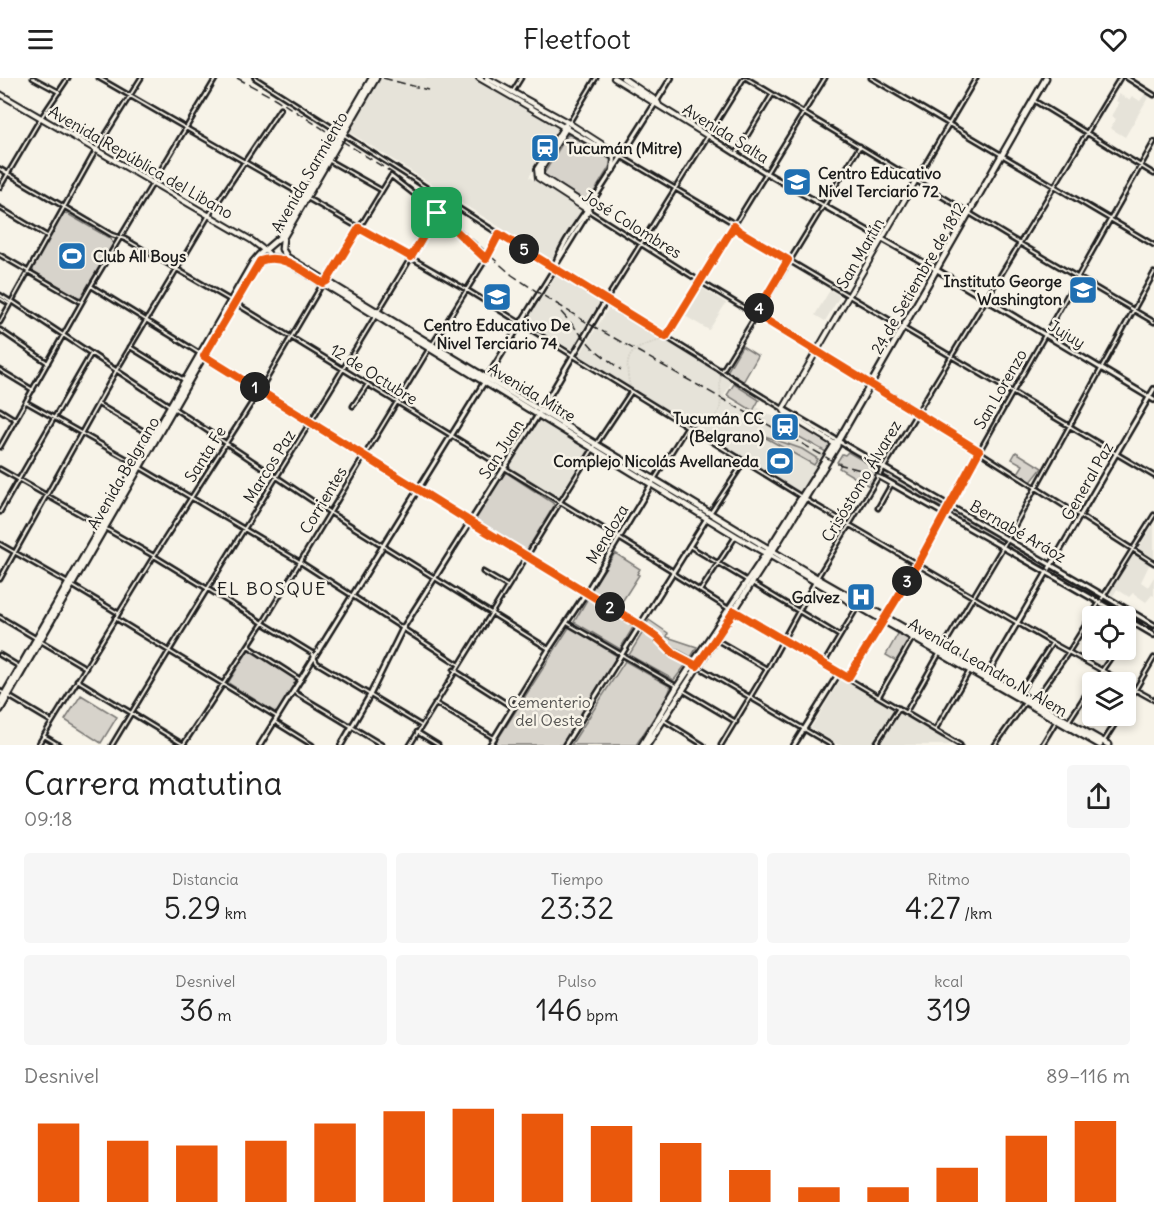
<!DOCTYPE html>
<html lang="es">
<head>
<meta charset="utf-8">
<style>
	body { margin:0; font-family:Delius,sans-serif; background:#f6f6f6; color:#222; height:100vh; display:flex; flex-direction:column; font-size:22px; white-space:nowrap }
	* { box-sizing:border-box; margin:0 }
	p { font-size:20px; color:#767676 }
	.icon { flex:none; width:33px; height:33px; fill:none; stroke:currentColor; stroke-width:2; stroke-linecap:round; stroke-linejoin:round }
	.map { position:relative; height:667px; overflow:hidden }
	.sheet { display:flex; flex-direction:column; background:#fff; flex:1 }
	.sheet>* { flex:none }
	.tools { position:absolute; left:1082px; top:528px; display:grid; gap:12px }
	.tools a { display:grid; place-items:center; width:54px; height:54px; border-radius:6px; background:#fff; box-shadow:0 3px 9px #0003; font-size:30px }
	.pin { position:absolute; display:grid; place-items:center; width:51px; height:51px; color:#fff; margin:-26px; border-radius:12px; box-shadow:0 3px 9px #0006 }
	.km { position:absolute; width:30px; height:30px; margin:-15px; border-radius:50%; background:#222; color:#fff; font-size:16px; line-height:30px; text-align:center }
	.round { display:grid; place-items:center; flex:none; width:63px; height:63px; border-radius:6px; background:#f6f6f6 }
	.overview { display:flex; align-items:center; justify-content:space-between; height:102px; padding:0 24px }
	h1 { font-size:33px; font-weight:600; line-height:45px }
	.stats { display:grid; grid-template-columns:repeat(3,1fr); gap:9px; height:102px; padding:6px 24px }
	.stats div { display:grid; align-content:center; border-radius:6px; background:#f6f6f6; text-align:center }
	.stats b { font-size:30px; font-weight:600 }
	.stats small { font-size:16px; font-weight:400 }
	.stats p { font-size:16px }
	.chart { height:168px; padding:12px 24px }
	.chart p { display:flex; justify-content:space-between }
	.chart svg { width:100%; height:108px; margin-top:6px; stroke:#ea580c; stroke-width:6 }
	header { display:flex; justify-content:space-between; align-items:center; height:78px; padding:0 24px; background:#fff; font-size:27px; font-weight:600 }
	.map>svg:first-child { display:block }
	.built { fill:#e6e3d9 }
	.green { fill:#d7d3cb; stroke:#7a7874; stroke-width:1.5 }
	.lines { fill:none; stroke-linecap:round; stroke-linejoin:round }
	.minor-tunnel { stroke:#d6d3c9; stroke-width:2; stroke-dasharray:2 1; stroke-linecap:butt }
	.minor-casing { stroke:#1c1c1c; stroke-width:7 }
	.tertiary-casing { stroke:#1c1c1c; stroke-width:8 }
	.secondary-casing { stroke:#1c1c1c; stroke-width:8 }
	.primary-casing { stroke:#1c1c1c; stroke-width:9 }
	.minor { stroke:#f7f3e8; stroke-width:2 }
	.tertiary { stroke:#f7f3e8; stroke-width:3 }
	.secondary { stroke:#f7f3e8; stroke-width:4 }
	.primary { stroke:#f7f3e8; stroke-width:4.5 }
	.rail { stroke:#1c1c1c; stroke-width:1.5; stroke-dasharray:9 4.5; stroke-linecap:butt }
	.route-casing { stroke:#fff; stroke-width:12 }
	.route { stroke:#ea580c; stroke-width:8 }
	.labels { text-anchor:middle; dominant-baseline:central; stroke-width:5; stroke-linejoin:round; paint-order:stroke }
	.street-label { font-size:16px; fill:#1c1c1c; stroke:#f7f3e8 }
	.poi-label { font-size:16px; font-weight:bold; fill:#1c1c1c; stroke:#f7f3e8; text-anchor:end }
	.park-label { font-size:16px; fill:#545351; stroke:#f7f3e8 }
	.neighbourhood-label { font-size:18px; letter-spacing:1.5px; fill:#1c1c1c; stroke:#f7f3e8 }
</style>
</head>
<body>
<header><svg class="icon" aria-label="menu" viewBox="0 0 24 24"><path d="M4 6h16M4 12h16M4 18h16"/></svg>Fleetfoot<svg class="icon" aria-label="heart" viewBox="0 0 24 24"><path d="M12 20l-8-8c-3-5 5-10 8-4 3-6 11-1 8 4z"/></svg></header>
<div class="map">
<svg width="1154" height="667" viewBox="0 0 1154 667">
	<rect width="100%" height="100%" fill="#f7f3e8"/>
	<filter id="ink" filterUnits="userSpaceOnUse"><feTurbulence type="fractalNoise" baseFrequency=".0167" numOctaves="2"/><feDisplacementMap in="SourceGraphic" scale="12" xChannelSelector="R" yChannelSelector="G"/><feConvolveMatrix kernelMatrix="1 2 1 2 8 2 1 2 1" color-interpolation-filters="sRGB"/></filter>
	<g filter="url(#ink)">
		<!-- built -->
		<path class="built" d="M379,0H474L560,50L529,99L582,131L552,182L349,54Z
			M1119,16L1129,22L1132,18L1140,23L1145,16L1149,18L1125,59L1110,50L1116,41L1111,38L1119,25L1116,23Z
			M557,196L602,224L573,273L527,243Z
			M702,210L726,225L709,252L685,238Z
			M830,212L840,218L825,243L815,237Z
			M610,228L732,303L724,318L753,335L757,329L795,351L792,357L826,376L802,415L579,278Z
			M537,341L589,373L558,421L507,389Z
			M1154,445V481L1138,471Z
			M1134,475L1150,485L1141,504L1148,509L1154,499V518L1152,517L1146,524L1133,515L1129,519L1117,511L1113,518L1109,515Z
			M842,599L894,631L872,667H838L811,650Z
			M900,633L950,665L949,667H880Z"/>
		<!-- green -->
		<path class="green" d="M568,56L613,83L588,124L543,97Z
			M66,135L111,161L113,166L81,219H78L34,194L32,190L62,136Z
			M742,268L758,278L743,304L728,295V292Z
			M734,306L759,322L753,333L727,317Z
			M796,345L831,366L826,374L794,356L797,351L794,348Z
			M759,356L802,371L818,381L814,387Z
			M848,374L879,392L869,408L839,390L841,386L837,384L842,376L845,377Z
			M1016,374L1042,390L1031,404L1018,395L1023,387L1012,381Z
			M885,393L949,429V434L882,397Z
			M507,395L553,425L554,428L527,472L523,473L475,444L474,440L503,396Z
			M953,432L1005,463L1002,467L952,437Z
			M1009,465L1050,488L1047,493L1007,470Z
			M615,475L640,491L637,496L639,497L618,530L591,512Z
			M1054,491L1101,519L1098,523L1052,496Z
			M588,520L634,548L620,571L574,544Z
			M1106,521L1154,550V554L1103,525Z
			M649,542L668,555L667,559L697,569L691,579L666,565L657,555L645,548Z
			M570,548L617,578L562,667H494Z
			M643,554C658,564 670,576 687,585L674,602L629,577Z
			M899,554L911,561L898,584L886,577Z
			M249,571L299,603L278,636L228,605Z
			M625,583L671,609L666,621L636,667H571Z
			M81,617L117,639L101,665L65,642Z"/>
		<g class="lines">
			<!-- minor-tunnel -->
			<path class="minor-tunnel" d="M631,314C628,299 622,278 639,270C648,265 657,264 666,259
				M687,348C695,343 707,345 714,339C727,329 716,307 722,293"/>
			<!-- minor casing -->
			<g class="minor-casing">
				<path id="minor" d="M33,0L59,14
					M99,0L302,117
					M255,0L499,156L783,331
					M746,0L1019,165L1154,244
					M871,0L1154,167
					M1127,0L1154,17
					M513,13L521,0
					M1033,22L1154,96
					M569,45L596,0
					M736,76L772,17
					M622,79L730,143L739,153L1154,398
					M328,82L381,112
					M0,91L112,157L125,161L230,222
					M916,102L976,0
					M0,109L39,43L68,0
					M307,120L467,212L805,421L1052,565L1123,604
					M0,130L47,158
					M589,133L701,204L895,320L1154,485
					M0,177L81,224
					M328,201L391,98L424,124L486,181
					M91,208L586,515
					M0,217L11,224
					M0,220L10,226
					M606,222L744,0
					M12,223L170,328
					M235,225L671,492L675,497L729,531
					M0,244L96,72L141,0
					M0,252L48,285
					M666,258L825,0
					M432,267L486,181L499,156
					M130,269L184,302
					M0,292L33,312
					M722,293L860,68
					M26,324L136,386
					M98,326L152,358
					M353,328L368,306
					M175,331L329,434L549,571
					M0,332L16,342
					M0,369L91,208L216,0
					M141,390L300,484L458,586
					M0,391L154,478L312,575L317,585L420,647
					M655,400L687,349
					M878,430L891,407
					M0,434L91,276
					M711,434L744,384
					M0,466L68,505
					M689,468L748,503
					M483,494L507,508
					M0,501L116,293L209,137L280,31
					M752,505L840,558
					M73,508L118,535
					M700,513L736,458
					M734,533L960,667
					M0,539L86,590
					M886,539L946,436L949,427L1154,64
					M115,540L277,639
					M567,545L676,608
					M1125,557L1133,545
					M715,561L767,591
					M248,568L301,602
					M942,571L1003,469L1154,195
					M0,577L20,589
					M824,585L858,528
					M697,588L831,667
					M454,592L512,629
					M848,600L883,544
					M77,602L184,667
					M1094,604L1116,572
					M1125,606L1154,622
					M682,612L736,644
					M0,613L52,644
					M294,614L382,667
					M1019,616L1052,565
					M879,618L912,561
					M1032,622L1037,619L1068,575L1154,437
					M435,625L494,660
					M1125,629L1154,580
					M906,634L939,576
					M665,643L703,667
					M275,644L312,667
					M1068,644L1092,607
					M935,652L970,592
					M417,654L438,667
					M44,658L59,667
					M1104,663L1120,638
					M38,667L154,478L260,312L323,205
					M112,667C222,484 337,305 446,121
					M183,667L263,545L429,271
					M410,667L593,371L631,314
					M721,667L767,591L817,500L1120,0
					M875,667L899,630
					M995,667L1024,626
					M1042,667L1057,642"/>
			</g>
			<!-- tertiary casing -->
			<g class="tertiary-casing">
				<path id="tertiary" d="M708,58L766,95L937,192L1154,322
					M555,188L589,133
					M785,332L1154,547
					M878,398L1123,538
					M587,515L652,555L674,576L697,588
					M1125,540L1154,557
					M987,597L1154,311
					M260,667L553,193C560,167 579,144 594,121C620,81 646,41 671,0
					M341,667L370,617L403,550L538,337L606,222
					M490,667L549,571L586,515L654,402
					M565,667L707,440
					M794,667L839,595"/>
			</g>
			<!-- secondary casing -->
			<g class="secondary-casing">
				<path id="secondary" d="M479,0L607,74L614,80L613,92
					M487,0L569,45L622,79
					M614,0L708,58
					M623,0L657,23L659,27
					M0,16L251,162L268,175
					M565,47L537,91L538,100L589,133
					M567,49L541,91V98L589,129
					M835,366L786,336L783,331L916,102"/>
			</g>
			<!-- primary casing -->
			<g class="primary-casing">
				<path id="primary" d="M282,171L287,179L817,500L1109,667
					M282,171L283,160L376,0
					M0,624L253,184L259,177L279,160L372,0
					M0,632L254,190C261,180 273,178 285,182L736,458L1100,667
					M642,667L677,609L769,471L835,366L838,363
					M647,667L777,466L837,368L838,363L1046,0"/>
			</g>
			<!-- minor -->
			<use href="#minor" class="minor"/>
			<!-- tertiary -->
			<use href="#tertiary" class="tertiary"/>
			<!-- secondary -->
			<use href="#secondary" class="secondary"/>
			<!-- primary -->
			<use href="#primary" class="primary"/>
			<!-- rail -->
			<path class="rail" d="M237,0L276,21L394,96L439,132L512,197L539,215L591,247L838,386L879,397L891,402L1154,552
				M383,0L428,12
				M561,234L593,270L621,292"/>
		</g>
	</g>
	<g class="lines" filter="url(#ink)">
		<!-- route casing -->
		<g class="route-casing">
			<path id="route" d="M437,135L486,181L499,156L666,259L734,148L739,153L788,182L756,236L979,373L918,486L848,600L734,533L697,588L674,576L657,559L640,547L469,443L204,278L260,183C283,174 304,194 323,205L327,203L359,150L411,179Z"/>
		</g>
		<!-- route -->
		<use href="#route" class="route"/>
	</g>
	<!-- icons -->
	<defs>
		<g id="station-square" transform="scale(1.5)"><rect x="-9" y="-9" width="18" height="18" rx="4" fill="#1f6fb2" stroke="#f7f3e8"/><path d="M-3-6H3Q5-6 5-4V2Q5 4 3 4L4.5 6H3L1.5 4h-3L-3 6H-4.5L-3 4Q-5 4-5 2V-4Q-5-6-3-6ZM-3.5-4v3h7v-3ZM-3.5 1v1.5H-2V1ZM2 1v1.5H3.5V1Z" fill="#fff"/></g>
		<g id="university-square" transform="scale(1.5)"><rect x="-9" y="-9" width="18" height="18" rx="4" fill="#1f6fb2" stroke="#f7f3e8"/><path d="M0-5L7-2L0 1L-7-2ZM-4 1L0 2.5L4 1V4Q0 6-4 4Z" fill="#fff"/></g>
		<g id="stadium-square" transform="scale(1.5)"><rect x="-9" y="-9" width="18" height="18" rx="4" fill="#1f6fb2" stroke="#f7f3e8"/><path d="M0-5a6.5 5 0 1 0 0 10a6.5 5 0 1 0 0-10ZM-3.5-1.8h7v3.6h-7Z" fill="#fff"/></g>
		<g id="hospital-square" transform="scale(1.5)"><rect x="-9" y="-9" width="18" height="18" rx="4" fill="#1f6fb2" stroke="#f7f3e8"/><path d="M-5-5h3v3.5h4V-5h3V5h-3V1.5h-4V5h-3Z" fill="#fff"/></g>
	</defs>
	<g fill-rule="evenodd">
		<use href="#station-square" x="545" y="70"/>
		<use href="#university-square" x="797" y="104"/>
		<use href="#stadium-square" x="72" y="178"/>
		<use href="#university-square" x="1083" y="212"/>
		<use href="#university-square" x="497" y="219"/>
		<use href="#station-square" x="785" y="349"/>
		<use href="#stadium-square" x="780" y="383"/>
		<use href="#hospital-square" x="861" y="519"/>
	</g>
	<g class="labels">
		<!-- street labels -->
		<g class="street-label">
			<text transform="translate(726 55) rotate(32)">Avenida Salta</text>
			<text transform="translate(141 84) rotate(30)">Avenida República del Libano</text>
			<text transform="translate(309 94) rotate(-60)">Avenida Sarmiento</text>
			<text transform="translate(632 146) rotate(32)">José Colombres</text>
			<text transform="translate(860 175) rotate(-60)">San Martín</text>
			<text transform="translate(918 200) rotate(-60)">24 de Setiembre de 1812</text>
			<text transform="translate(1067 256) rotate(31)">Jujuy</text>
			<text transform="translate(374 296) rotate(32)">12 de Octubre</text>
			<text transform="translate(1000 311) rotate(-60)">San Lorenzo</text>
			<text transform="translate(532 314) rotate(31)">Avenida Mitre</text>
			<text transform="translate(501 371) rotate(-57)">San Juan</text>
			<text transform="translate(205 376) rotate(-58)">Santa Fe</text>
			<text transform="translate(269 388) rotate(-58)">Marcos Paz</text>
			<text transform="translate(123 395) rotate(-60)">Avenida Belgrano</text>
			<text transform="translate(861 403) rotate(-59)">Crisóstomo Álvarez</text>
			<text transform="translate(1087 403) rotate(-60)">General Paz</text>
			<text transform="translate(323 422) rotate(-59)">Corrientes</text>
			<text transform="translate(1018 453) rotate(30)">Bernabé Aráoz</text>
			<text transform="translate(607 456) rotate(-59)">Mendoza</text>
			<text transform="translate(988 589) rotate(30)">Avenida Leandro N. Alem</text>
		</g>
		<!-- poi labels -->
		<g class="poi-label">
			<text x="566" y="70" text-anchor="start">Tucumán (Mitre)</text>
			<text x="818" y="95" text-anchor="start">Centro Educativo<tspan x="818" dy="18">Nivel Terciario 72</tspan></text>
			<text x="93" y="178" text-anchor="start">Club All Boys</text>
			<text x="1062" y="203">Instituto George<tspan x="1062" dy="18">Washington</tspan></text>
			<text x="497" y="247" text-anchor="middle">Centro Educativo De<tspan x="497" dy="18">Nivel Terciario 74</tspan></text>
			<text x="764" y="340">Tucumán CC<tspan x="764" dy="18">(Belgrano)</tspan></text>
			<text x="759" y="383">Complejo Nicolás Avellaneda</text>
			<text x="840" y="519">Galvez</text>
		</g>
		<!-- park labels -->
		<g class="park-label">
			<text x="549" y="624">Cementerio<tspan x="549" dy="18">del Oeste</tspan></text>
		</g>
		<!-- neighbourhood labels -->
		<g class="neighbourhood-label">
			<text x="272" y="510">EL BOSQUE</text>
		</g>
	</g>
</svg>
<div class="tools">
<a><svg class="icon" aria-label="locate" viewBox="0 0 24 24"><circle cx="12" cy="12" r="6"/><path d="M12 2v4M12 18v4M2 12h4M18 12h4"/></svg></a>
<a><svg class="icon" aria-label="layers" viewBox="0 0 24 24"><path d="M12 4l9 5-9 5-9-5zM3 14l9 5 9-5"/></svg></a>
</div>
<div class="pin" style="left:437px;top:135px;background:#1e9e55"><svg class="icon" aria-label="arrive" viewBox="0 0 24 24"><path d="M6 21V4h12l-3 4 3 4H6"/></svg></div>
<b class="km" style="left:255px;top:309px">1</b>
<b class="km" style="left:610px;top:529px">2</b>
<b class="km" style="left:907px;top:503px">3</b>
<b class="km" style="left:759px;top:230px">4</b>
<b class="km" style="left:524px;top:171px">5</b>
</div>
<section class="sheet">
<div class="overview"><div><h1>Carrera matutina</h1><p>09:18</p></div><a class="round"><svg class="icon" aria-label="share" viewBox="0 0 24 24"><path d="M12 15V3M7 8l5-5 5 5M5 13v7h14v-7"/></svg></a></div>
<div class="stats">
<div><p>Distancia</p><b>5.29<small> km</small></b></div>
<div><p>Tiempo</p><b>23:32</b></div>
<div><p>Ritmo</p><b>4:27<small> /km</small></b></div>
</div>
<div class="stats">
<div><p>Desnivel</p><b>36<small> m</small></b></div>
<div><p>Pulso</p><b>146<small> bpm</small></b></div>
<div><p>kcal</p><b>319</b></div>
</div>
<div class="chart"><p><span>Desnivel</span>89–116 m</p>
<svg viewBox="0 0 160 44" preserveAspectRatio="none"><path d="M5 44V12M15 44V19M25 44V21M35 44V19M45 44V12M55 44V7M65 44V6M75 44V8M85 44V13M95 44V20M105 44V31M115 44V38M125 44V38M135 44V30M145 44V17M155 44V11"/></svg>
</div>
</section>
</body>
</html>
